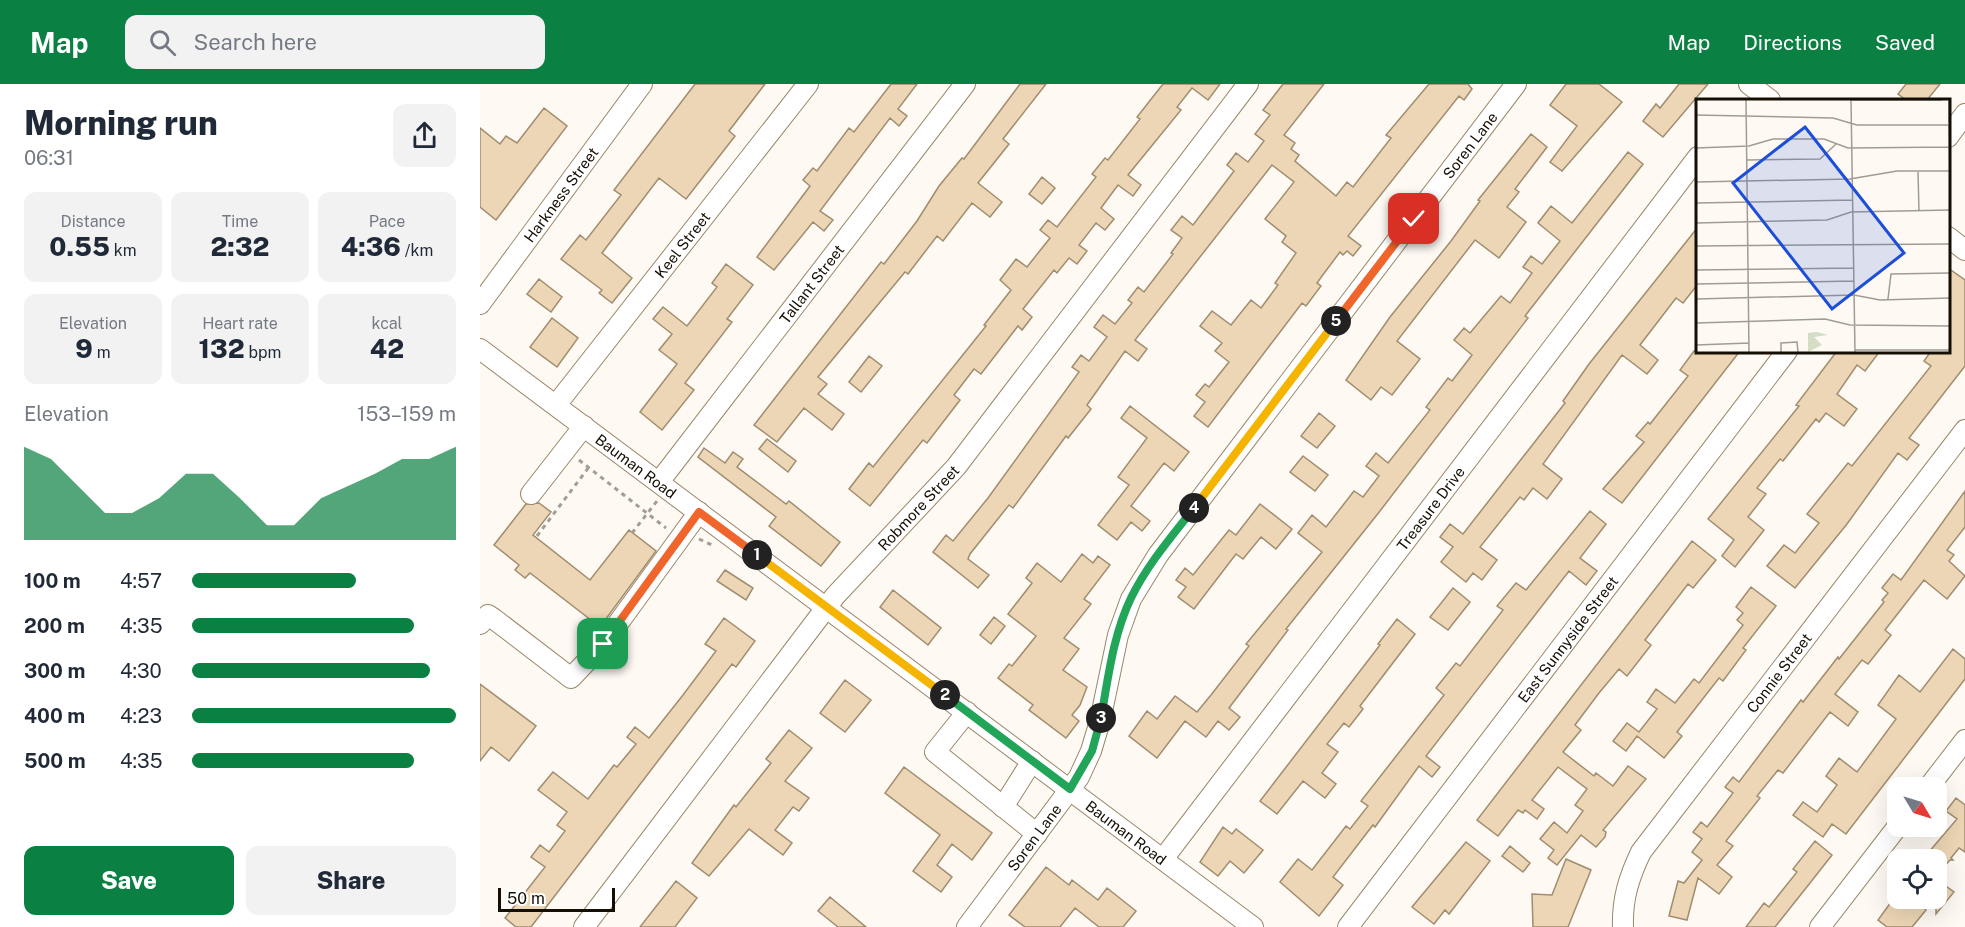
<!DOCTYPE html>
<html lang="en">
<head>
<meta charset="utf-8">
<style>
	body { margin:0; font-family:"Public Sans",sans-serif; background:#f2f2f3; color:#1f2937; height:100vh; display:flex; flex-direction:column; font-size:22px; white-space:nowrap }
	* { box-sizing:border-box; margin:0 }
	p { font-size:20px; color:#747a83 }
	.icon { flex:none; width:33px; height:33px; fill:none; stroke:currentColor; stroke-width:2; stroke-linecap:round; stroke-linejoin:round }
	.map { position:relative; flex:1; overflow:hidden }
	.sheet { display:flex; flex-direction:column; background:#fff; width:480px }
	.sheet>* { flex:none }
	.needle { width:39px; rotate:128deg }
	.fabs { position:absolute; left:1407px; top:693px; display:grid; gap:12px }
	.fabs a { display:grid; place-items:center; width:60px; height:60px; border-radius:12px; background:#fff; box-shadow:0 6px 24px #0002; font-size:30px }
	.scale { position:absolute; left:18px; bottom:15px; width:117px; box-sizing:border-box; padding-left:6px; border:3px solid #150e04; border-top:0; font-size:16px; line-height:21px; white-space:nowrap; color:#150e04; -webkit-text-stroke:4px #fff; paint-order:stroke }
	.pin { position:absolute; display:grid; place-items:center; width:51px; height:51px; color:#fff; margin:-26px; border-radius:12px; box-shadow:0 3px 9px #0006 }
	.km { position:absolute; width:30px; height:30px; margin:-15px; border-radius:50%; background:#222; color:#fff; font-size:16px; line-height:30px; text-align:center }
	.round { display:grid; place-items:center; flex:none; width:63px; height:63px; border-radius:12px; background:#f2f2f3 }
	.overview { display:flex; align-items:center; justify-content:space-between; height:102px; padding:0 24px }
	h1 { font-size:33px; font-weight:800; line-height:45px }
	.metrics { display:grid; grid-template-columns:repeat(3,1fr); gap:9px; height:102px; padding:6px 24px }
	.metrics div { display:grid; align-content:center; border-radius:12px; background:#f2f2f3; text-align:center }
	.metrics b { font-size:26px; font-weight:800 }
	.metrics small { font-size:16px; font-weight:400 }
	.metrics p { font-size:16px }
	.chart { height:168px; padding:12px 24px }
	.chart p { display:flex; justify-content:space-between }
	.chart svg { width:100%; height:108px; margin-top:6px; fill:#0b8043; opacity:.7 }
	.button { display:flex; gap:12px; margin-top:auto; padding:12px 24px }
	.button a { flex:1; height:69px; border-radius:12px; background:#0b8043; color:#fff; font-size:24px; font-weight:800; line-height:69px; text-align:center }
	.button a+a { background:#f2f2f3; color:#1f2937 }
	ul { padding:0 24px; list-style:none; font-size:20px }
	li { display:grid; grid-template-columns:96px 72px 1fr; align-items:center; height:45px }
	li i { height:15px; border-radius:8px; background:#0b8043 }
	header { display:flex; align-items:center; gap:36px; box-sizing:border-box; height:84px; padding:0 30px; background:#0b8043; color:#fff }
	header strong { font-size:28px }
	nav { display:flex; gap:33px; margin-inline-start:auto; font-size:21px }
	.search { width:420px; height:54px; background:#f2f2f3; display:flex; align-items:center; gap:15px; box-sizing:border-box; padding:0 21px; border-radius:12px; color:#747a83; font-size:22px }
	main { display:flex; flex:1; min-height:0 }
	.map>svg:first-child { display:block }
	.building { fill:#ecd6b5; stroke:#a08c6e; stroke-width:1.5 }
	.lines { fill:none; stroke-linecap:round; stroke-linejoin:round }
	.minor-casing { stroke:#9b8769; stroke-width:22 }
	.path { stroke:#a29d95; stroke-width:3; stroke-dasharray:4.5 4.5; stroke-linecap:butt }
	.minor { stroke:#fff; stroke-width:20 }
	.split-1-casing { stroke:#fff; stroke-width:12 }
	.split-2-casing { stroke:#fff; stroke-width:12 }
	.split-3-casing { stroke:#fff; stroke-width:12 }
	.split-4-casing { stroke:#fff; stroke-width:12 }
	.split-5-casing { stroke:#fff; stroke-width:12 }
	.split-6-casing { stroke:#fff; stroke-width:12 }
	.split-1 { stroke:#f0652b; stroke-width:8 }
	.split-2 { stroke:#f5b400; stroke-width:8 }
	.split-3 { stroke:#22a559; stroke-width:8 }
	.split-4 { stroke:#22a559; stroke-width:8 }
	.split-5 { stroke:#f5b400; stroke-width:8 }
	.split-6 { stroke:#f0652b; stroke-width:8 }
	.labels { text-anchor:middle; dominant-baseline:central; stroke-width:4.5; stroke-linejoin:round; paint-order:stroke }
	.street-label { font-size:15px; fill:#150e04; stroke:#fff }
	.inset-road { fill:none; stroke:#a19b93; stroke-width:1.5 }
	.view { fill:#1d4ed8; fill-opacity:0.15; stroke:#1d4ed8; stroke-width:3 }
	.inset-edge { fill:none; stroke:#150e04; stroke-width:3 }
</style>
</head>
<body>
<header>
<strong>Map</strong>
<div class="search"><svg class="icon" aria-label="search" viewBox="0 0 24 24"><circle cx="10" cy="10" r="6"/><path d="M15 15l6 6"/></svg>Search here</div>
<nav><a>Map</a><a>Directions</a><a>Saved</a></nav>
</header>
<main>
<section class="sheet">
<div class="overview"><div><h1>Morning run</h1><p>06:31</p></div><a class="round"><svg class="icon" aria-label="share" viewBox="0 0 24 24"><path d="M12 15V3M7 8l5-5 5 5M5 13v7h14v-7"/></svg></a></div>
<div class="metrics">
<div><p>Distance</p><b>0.55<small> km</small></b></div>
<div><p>Time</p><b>2:32</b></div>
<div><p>Pace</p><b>4:36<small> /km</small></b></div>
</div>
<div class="metrics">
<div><p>Elevation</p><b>9<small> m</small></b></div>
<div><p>Heart rate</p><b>132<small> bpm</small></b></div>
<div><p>kcal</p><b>42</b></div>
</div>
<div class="chart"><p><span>Elevation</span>153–159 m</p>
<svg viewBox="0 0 160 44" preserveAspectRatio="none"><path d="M0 44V6L10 11L20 22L30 33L40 33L50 27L60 17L70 17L80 27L90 38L100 38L110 27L120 22L130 17L140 11L150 11L160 6V44z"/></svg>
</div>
<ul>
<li><b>100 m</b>4:57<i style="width:62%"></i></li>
<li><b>200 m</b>4:35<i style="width:84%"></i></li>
<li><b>300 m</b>4:30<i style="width:90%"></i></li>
<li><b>400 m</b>4:23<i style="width:100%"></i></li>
<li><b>500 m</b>4:35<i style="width:84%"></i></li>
</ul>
<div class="button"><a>Save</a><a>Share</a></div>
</section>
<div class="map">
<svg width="1485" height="843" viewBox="0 0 1485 843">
	<rect width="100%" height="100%" fill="#fef9f3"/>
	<!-- building -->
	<path class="building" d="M215,0H285L249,47L255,52L206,115L179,94L122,169L152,194L132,219L119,209L122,206L81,175L100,151L106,156L141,111L134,106Z
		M411,0H437L418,25L427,32L419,42L410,34L340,127L353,136L344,147L333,138L294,186L277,173L330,102L323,96L333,84L337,87L369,44L374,48Z
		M540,0H566L523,55L529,60L498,99L522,118L510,133L492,119L463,157L457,152L428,190L425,188L338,293L347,300L338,310L364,330L352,346L324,324L297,358L274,341L401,178L404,180L437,137L459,102L482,74L484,75Z
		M683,0H740L728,16L712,4L697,23L701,26L648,91L661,101L653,112L638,101L621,124L634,135L625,146L616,139L599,161L607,167L597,180L589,174L577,189L574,186L543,225L552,233L542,246L538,242L501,290L494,285L474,311L480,316L447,359L443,356L390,422L369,405L389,379L393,383L506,242L504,241L531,206L520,196L536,175L547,183L570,154L560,146L568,136L577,143L616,93L612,90L625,74L628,76L660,35L657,33Z
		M803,0H844L804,51L815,59L811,65L819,71L815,77L856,112L867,98L873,103L911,54L906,51L949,0H988L992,5L984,16L979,12L868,152L881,162L873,172L867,167L863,171L860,168L842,192L837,199L841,202L826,222L822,219L728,343L714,332L725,318L716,311L725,300L729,303L749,278L735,267L742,259L720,242L732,227L751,241L771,216L781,224L798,201L795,199L816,169L802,158L806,152L785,135L814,98L792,81L655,256L667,265L658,277L645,267L607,321L611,325L588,354L586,352L533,424L529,421L490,470L488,475L509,491L498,504L453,468L466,451L473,457L508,414L599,288L592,283L601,271L609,277L627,253L614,243L623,231L635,240L652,219L648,216L658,203L664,208L693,170L691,169L702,154L691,146L702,132L713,141L754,87L747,81L756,69L768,78L784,57L775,50L790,31L783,26Z
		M1086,0H1119L1142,18L1082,87L1070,78L1097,42L1070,21Z
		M1199,0H1228L1183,53L1163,37L1176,20L1180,24Z
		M1426,0H1460L1447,16H1426L1418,10Z
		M64,24L87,42L16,136L0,123V44L20,60L26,52L37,59Z
		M1051,50L1067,63L1035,105L1039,108L1027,123L1046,138L1019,174L995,156L917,257L940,275L912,311L901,303L891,316L866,296L910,233L971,157L1000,117L998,116Z
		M1148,68L1163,80L1045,232L1048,234L900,427L806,545L808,546L749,624L760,633L749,646L738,637L726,653L705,637L677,674L649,652L667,627L677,635L695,612L717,628L731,611L769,562L766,560L842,468L818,449L832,431L846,443L874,407L883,413L899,392L886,382L896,369L908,379L950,326L946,323L968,294L972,297L992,271L974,256L984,244L990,249L1021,212L1030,219L1052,189L1043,183L1051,172L1062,180L1080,157L1058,139L1071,122L1092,139Z
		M562,93L575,104L562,120L549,110Z
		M1218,143V200L1203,219L1196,214L1160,261L1178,276L1167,290L1142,271L1063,380L1082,395L1067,415L1053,404L1044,416L1040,413L1000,463L1017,476L1002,496L993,489L986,498L961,478L973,463L960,453L970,440L983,450L1085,319L1083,317L1109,280Z
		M246,180L273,201L247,235L252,238L205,299L214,306L182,346L160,328L197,280L179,266L192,250L173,235L183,223L207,242L237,203L232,199Z
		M1468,184L1485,196V282L1429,354L1439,361L1427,376L1418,369L1367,440L1315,504L1287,482L1304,461L1315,469L1339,439L1327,430L1368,379L1372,382L1451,282L1444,277L1451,267H1468Z
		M59,195L82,213L71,228L47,210Z
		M72,234L98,254L77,283L50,263Z
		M1214,267H1260L1142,419L1123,405L1164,358L1156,352L1168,338L1170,340L1208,292L1200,286Z
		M1357,267H1400L1385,287L1377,281L1357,310L1377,325L1364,342L1346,329L1339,338L1336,335L1303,377L1300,375L1277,404L1286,410L1268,433L1284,446L1255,483L1242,472L1254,456L1228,435L1319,322L1316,321Z
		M389,272L402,282L381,308L369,298Z
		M650,322L709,368L694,387L684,379L651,422L670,437L662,447L651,438L637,456L618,441L649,401L638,393L667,354L641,334Z
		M839,329L855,342L837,364L821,352Z
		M287,355L316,377L308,388L279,365Z
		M224,364L245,379L253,368L263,375L257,383L306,420L309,417L360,458L341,482L289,442L296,433L218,373Z
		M823,372L848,391L835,407L810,388Z
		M1485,407V443L1467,466L1474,471L1469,477L1485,492L1467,515L1444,496L1405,546L1411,551L1388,580L1382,576L1355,610L1378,628L1368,642L1350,628L1303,689L1298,686L1277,712L1280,714L1246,757L1253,762L1237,781L1252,793L1239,810L1218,794L1207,836L1189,832L1198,797L1204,799L1222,776L1212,768L1222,755L1213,748L1221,738L1227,743L1253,709L1245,703L1253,693L1259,698L1321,616L1323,618L1358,573L1359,575L1404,518L1402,516L1408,509L1402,504L1413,490L1421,496Z
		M59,419L71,428L53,451L110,496L149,446L176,467L120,543L50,489L45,494L35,486L39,481L14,461L46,420Z
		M780,420L812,445L796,465L781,453L763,475L756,470L714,525L698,513L706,503L696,496L705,484L713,491L749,446L756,451Z
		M1110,427L1126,440L1100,474L1117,487L1106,501L1089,487L946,672L960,683L952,693L939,682L895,743L893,741L853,793L863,801L839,832L800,798L818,775L832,786L866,742L870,745L888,722L881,717L964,611L956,604L976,579L980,582L1023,526L1017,522L1036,499L1046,506Z
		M1212,457L1236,476L1213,504L1208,500L1165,556L1171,561L1147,592L1139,585L1119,609L1095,641L1101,646L1083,668L1114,692L1116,689L1133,702L1148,682L1166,695L1123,746L1126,748L1125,753L1116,763L1101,751L1077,781L1068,774L1074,766L1060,755L1074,738L1087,749L1103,727L1095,721L1107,705L1078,683L1052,716L1064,725L1057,735L1045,726L1043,729L1038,726L1018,752L997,736Z
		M602,470L613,479L618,472L630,481L604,515L611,520L584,554L599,565L583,586L607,603L600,621L592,631L599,637L586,654L549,626L553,621L518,594L529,580L532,582L556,552L528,530L552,499L546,494L557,479L581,498Z
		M245,486L273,504L266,516L237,497Z
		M1271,503L1296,522L1263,564L1266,566L1243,597L1239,594L1197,648L1202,652L1184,674L1157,652L1146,667L1133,657L1147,639L1159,648L1177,625L1167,618L1176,605L1195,619L1214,595L1219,599L1263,541L1257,536L1263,529L1256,523Z
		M973,504L990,518L968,546L950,533Z
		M413,506L461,544L448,561L400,523Z
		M514,533L525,542L511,560L500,551Z
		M244,534L275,557L256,583L252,580L51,843H36L25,834L65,783L51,773L60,761L69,768L85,747L77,741L87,728L58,706L73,688L108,715L134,681L137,683L156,660L147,653L155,643L169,654L203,611L236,567L225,560Z
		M917,535L935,550L880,622L883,625L869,643L864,639L847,660L858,668L842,689L856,700L845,714L823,697L797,730L780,717L900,561L898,560Z
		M1473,565L1485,575V595L1366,750L1352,740L1343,753L1313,731L1323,718L1337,728L1357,701L1346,692L1359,674L1377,688L1416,635L1398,621L1419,591L1440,608Z
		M365,596L391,616L365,648L340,629Z
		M0,600L56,642L29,677L11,663L0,677Z
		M309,646L332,664L305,697L329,714L319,727L313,723L295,746L312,759L303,771L269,745L229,792L212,779L254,721L256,723L291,679L286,675Z
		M424,683L512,749L492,776L472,760L457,781L472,793L461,808L433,787L460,751L405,709Z
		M1476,714L1485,721V768L1479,764L1471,774L1473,776H1470L1456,792V776H1442L1477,735L1466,727Z
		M743,743L752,750L756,745L783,766L764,789L750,777L738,792L720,778Z
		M1335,757L1352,771L1330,799L1295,843H1266L1284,819L1289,823L1317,788L1313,785Z
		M986,758L1010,777L969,830L965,826L954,840L932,823Z
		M1030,762L1050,779L1043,788L1022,772Z
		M1086,775L1111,786L1088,843H1053L1052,810L1072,811Z
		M566,783L589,801L592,796L618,816L627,804L656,827L643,843H619L595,824L580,843H545L529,831Z
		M1456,795L1474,808L1456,830Z
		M196,797L217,814L195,843H160Z
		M350,813L386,843H358L338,827Z
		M1414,814H1431L1446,826L1432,843H1407L1398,836Z"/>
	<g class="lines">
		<!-- minor casing -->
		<g class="minor-casing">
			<g id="minor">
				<path d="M1269,0L1290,16"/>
				<path d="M1468,53L1485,30"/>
				<path d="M1468,153L1485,166"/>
				<path id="s1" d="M0,220L162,0"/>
				<path id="s2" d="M0,265L773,843"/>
				<path id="s3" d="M76,321L328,0"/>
				<path id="s4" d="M179,398L485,0"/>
				<path d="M51,410L104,342"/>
				<path d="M0,540L8,531L14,535L91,594L123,560L219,428"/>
				<path d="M487,628L455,668L557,750"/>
				<path d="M1448,704L1485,656"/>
				<path d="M523,723L552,677"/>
				<path id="s5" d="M683,775L1218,73"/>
				<path id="s6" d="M104,843L355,512L476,383L768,0"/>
				<path id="s7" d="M487,843L599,693L611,667L620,637L638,551L651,515L678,471L1036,0"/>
				<path id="s8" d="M868,843L1307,267"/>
				<path id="s9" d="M1143,843C1142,815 1149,793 1161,768L1485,346"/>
				<path d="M1340,843L1418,742"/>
			</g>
		</g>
		<!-- path -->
		<path class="path" d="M99,376L186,444
			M152,449L177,417
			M57,452L109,383
			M219,455L234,462"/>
		<!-- minor -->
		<use href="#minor" class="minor"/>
	</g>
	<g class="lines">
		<!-- split-1 casing -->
		<g class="split-1-casing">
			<path id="split-1" d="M123,560L219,428L277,471"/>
		</g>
		<!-- split-2 casing -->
		<g class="split-2-casing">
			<path id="split-2" d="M277,471L465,611"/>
		</g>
		<!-- split-3 casing -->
		<g class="split-3-casing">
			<path id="split-3" d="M465,611L590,705L612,667L621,634"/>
		</g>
		<!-- split-4 casing -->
		<g class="split-4-casing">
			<path id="split-4" d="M621,634C628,595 633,551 651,514C667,481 692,452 714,424"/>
		</g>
		<!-- split-5 casing -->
		<g class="split-5-casing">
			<path id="split-5" d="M714,424L856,237"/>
		</g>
		<!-- split-6 casing -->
		<g class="split-6-casing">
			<path id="split-6" d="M856,237L934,135"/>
		</g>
		<!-- split-1 -->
		<use href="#split-1" class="split-1"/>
		<!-- split-2 -->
		<use href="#split-2" class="split-2"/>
		<!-- split-3 -->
		<use href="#split-3" class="split-3"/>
		<!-- split-4 -->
		<use href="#split-4" class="split-4"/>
		<!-- split-5 -->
		<use href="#split-5" class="split-5"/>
		<!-- split-6 -->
		<use href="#split-6" class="split-6"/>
	</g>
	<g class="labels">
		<!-- street labels -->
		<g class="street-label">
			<text stroke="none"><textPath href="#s7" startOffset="940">Soren Lane</textPath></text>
			<text stroke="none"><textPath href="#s1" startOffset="136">Harkness Street</textPath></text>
			<text stroke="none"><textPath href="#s3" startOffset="204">Keel Street</textPath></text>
			<text stroke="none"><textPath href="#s4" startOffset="250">Tallant Street</textPath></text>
			<text stroke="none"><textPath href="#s2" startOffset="195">Bauman Road</textPath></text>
			<text stroke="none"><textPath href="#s6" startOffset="537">Robmore Street</textPath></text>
			<text stroke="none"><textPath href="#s5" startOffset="441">Treasure Drive</textPath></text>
			<text stroke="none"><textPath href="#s8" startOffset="362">East Sunnyside Street</textPath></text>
			<text stroke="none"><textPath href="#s9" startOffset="304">Connie Street</textPath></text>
			<text stroke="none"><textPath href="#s2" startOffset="807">Bauman Road</textPath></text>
			<text stroke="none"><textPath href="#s7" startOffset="112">Soren Lane</textPath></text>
		</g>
	</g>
	<!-- overview -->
	<g transform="translate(1216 15)">
		<rect width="254" height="254" fill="#fef9f3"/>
		<path d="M112,234L121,233L132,236L118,238L126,246L112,253Z" fill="#d4dec4"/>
		<path class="inset-road" d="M50,1L53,253M155,1L159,253M155,1H246M253,1V24M0,16L137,19L161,26H254M253,26L254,78M0,49L53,47L77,40H128L152,49L254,48M51,61L124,60L140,45M222,73L223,112M0,83L154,80L201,72H254M0,104L156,101M0,124L131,121L155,113L254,111M0,147L254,145M0,171L158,169M0,185L158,182M0,200L158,196L184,201L254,199M192,200L195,175L254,174M0,224L129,220L154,226L254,227M0,246L53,244M159,251H254M85,253V244L101,243L102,253"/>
		<path class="view" d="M109,28L208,154L136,210L37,84Z"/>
		<rect width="254" height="254" class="inset-edge"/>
	</g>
</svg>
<div class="fabs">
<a><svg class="needle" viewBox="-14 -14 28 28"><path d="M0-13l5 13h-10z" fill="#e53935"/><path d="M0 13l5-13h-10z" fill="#747a83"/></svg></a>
<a><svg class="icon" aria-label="locate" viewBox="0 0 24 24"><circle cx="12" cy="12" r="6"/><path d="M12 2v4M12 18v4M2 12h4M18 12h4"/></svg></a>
</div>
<div class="scale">50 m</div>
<div class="pin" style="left:123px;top:560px;background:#1e9e55"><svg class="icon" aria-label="arrive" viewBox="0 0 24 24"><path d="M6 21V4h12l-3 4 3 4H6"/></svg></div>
<div class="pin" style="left:934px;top:135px;background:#d93025"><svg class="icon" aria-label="check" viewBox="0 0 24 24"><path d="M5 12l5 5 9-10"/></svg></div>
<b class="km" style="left:277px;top:471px">1</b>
<b class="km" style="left:465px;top:611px">2</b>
<b class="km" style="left:621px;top:634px">3</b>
<b class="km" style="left:714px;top:424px">4</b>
<b class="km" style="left:856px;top:237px">5</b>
</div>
</main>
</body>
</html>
